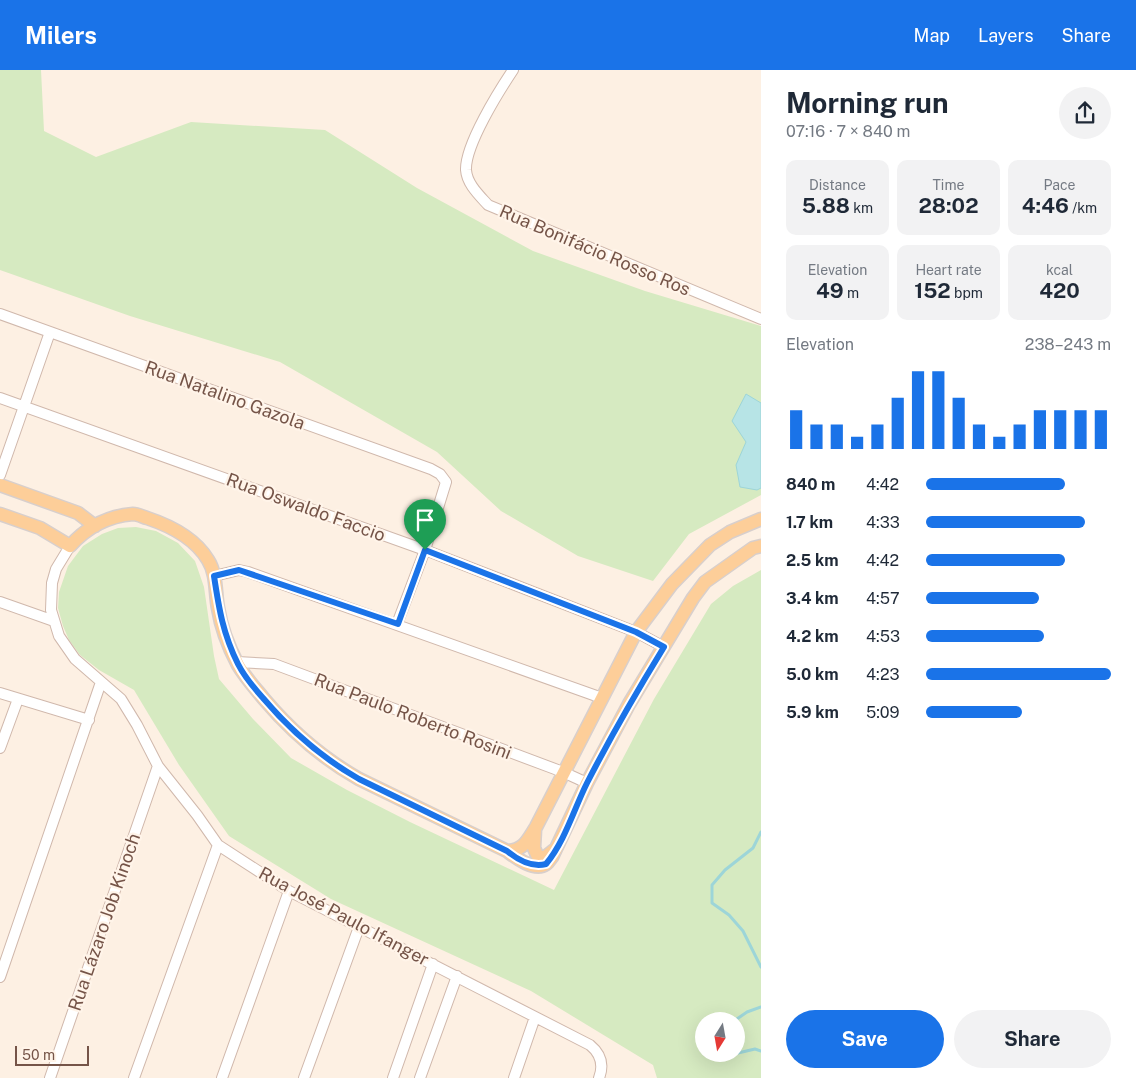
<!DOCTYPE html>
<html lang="en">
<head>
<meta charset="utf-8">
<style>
	body { margin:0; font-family:"Public Sans",sans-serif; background:#f2f2f3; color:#1f2937; height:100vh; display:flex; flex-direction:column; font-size:19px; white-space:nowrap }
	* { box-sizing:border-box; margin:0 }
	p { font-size:16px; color:#747a83 }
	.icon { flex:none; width:28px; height:28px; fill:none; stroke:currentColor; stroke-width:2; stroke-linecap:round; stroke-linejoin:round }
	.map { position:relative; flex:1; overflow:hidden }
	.drawer { display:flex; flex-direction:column; background:#fff; width:375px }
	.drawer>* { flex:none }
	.needle { width:32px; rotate:191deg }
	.tools { position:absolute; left:695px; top:942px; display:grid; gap:10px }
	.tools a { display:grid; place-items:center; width:50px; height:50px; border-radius:50%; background:#fff; box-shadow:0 5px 20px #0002; font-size:25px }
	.scale { position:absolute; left:15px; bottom:12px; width:74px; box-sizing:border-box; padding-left:5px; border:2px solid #755448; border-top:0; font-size:14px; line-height:18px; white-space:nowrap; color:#755448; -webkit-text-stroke:4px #fff4e9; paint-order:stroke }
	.pin { position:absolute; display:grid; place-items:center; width:42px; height:42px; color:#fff; margin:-51px -21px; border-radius:50% 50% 50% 0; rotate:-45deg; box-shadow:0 0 5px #0007 }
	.pin .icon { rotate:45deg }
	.round { display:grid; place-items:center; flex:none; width:52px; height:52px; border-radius:26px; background:#f2f2f3 }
	.overview { display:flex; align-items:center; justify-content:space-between; height:85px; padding:0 25px }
	h1 { font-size:28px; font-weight:700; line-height:38px }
	.metrics { display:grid; grid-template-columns:repeat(3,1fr); gap:8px; height:85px; padding:5px 25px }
	.metrics div { display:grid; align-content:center; border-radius:10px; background:#f2f2f3; text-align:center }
	.metrics b { font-size:21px; font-weight:700 }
	.metrics small { font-size:14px; font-weight:400 }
	.metrics p { font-size:14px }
	.chart { height:140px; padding:10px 25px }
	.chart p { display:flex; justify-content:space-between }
	.chart svg { width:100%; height:90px; margin-top:5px; stroke:#1a73e8; stroke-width:6 }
	.primary-button { display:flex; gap:10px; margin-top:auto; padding:10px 25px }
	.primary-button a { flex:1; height:58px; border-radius:30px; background:#1a73e8; color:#fff; font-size:20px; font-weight:700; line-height:58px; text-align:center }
	.primary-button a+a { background:#f2f2f3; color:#1f2937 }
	ul { padding:0 25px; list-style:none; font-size:16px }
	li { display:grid; grid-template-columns:80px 60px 1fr; align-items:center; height:38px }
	li i { height:12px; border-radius:6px; background:#1a73e8 }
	header { display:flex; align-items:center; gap:30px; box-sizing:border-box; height:70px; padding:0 25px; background:#1a73e8; color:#fff }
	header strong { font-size:24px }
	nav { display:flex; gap:28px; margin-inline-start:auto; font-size:18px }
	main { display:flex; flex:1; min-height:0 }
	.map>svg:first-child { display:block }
	.green { fill:#d6eac1; fill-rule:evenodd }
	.water { fill:#b7e4e6; stroke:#9dd5d8 }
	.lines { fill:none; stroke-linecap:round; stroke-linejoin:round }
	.stream { stroke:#9dd5d8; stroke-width:3 }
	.minor-casing { stroke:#d0b8ac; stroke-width:12 }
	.major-casing { stroke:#d8cfcc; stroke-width:15 }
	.minor { stroke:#fff; stroke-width:10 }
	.major { stroke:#fdce99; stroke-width:12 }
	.route-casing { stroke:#fff; stroke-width:10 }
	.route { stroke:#1a73e8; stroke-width:6 }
	.labels { text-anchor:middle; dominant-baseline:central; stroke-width:4.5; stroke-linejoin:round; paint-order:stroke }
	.street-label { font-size:18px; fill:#755448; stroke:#fff4e9 }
</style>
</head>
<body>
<header>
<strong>Milers</strong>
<nav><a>Map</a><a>Layers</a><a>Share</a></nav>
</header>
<main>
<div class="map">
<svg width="761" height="1008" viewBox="0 0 761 1008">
	<rect width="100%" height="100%" fill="#fdf0e3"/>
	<!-- green -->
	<path class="green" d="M0,0H41L44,61L96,87L191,52L325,60L417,118L533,181L645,221L761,256V425L689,464L653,511L578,486L501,441L437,382L280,292L130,246L0,200Z
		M136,457L156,461L178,473L195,491L204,517L214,586L219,609L253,649L291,688L347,720L410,752L554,820L654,629L711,534L733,516L761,500V1008H657L653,995L531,921L331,829L229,766L179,695L134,620L99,600L80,585L69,570L63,556L58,538L59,522L68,496L83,476L102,464L118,458ZM736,951V984H704V951Z"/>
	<!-- water -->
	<path class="water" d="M746,324L761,333V418L757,420L740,417L736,395L746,372L732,351Z"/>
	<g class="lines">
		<!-- stream -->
		<path class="stream" d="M761,762L753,778L725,800L712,815V833L729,845L743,861L761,897
			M734,951L747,942L761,937
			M736,981L738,983L755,979L761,981"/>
		<!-- minor casing -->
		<g class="minor-casing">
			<path id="minor" d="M513,0C499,21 465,75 466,100C467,114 479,125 488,135L761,249
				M0,244L431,399L440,404L446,412L425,480L397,554
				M0,328L425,480L636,562L664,577
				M0,405L50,262
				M70,476L56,499L52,513L51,540L59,566L75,589L121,629L137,655L158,696L197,745L218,775L289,821L590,975C601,984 604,995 599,1008
				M214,506L239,500L248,502L602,628
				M0,532L54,551
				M237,592L274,594L563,702L587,713
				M0,623L89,650
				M0,678L18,629
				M0,907L101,612
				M50,1008L158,696
				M134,1008L218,775
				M222,1008L289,821
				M304,1008L359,857
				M393,1008L433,894
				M420,1008L457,906
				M514,1008L535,947"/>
		</g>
		<!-- major casing -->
		<g class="major-casing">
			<path id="major" d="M0,415L78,443L95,456
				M0,444L40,458L70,476C86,458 108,446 133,444C138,444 143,447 147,448C171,456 195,468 208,490C217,504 215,523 218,538C221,557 229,578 238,595C245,607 255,618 264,629C291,661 322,688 359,709L507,781C516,788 535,802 546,794C547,794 551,788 552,787L587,713L629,634L693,528L705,512L753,478L761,476
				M535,759L534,778L537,785L544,788L554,780
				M507,781C524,780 527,771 536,757L636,562L672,514L710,475L730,462L761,449"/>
		</g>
		<!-- minor -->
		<use href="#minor" class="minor"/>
		<!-- major -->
		<use href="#major" class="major"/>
	</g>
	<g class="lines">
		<!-- route casing -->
		<g class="route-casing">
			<path id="route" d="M425,480L636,562L664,577C637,621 611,666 587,713C574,739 565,771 546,794C531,798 518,790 507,781L359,709C322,688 291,661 263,628C254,618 244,606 238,594C223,564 219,539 214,506L239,500L398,554Z"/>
		</g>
		<!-- route -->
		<use href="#route" class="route"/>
	</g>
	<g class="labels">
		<!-- street labels -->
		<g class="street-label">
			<text transform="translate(595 180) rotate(23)">Rua Bonifácio Rosso Ros</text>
			<text transform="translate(225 325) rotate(20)">Rua Natalino Gazola</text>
			<text transform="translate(306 437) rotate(20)">Rua Oswaldo Faccio</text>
			<text transform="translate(413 646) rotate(21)">Rua Paulo Roberto Rosini</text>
			<text transform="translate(344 846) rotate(28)">Rua José Paulo Ifanger</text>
			<text transform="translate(104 852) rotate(-71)">Rua Lázaro Job Kinoch</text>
		</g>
	</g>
</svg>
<div class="tools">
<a><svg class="needle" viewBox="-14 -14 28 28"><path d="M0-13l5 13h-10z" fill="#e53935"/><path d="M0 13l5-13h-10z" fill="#747a83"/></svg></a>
</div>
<div class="scale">50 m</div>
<div class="pin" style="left:425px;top:480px;background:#1e9e55"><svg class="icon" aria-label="arrive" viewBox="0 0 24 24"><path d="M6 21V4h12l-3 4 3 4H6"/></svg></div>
</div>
<section class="drawer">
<div class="overview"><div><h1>Morning run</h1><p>07:16 · 7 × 840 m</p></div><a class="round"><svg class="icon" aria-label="share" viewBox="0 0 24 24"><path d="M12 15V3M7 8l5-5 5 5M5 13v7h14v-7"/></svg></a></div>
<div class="metrics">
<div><p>Distance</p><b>5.88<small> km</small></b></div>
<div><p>Time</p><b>28:02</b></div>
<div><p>Pace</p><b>4:46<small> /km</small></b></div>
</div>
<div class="metrics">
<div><p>Elevation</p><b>49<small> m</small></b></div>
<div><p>Heart rate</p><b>152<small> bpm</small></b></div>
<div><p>kcal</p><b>420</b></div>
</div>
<div class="chart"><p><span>Elevation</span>238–243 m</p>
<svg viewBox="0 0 160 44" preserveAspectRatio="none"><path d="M5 44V25M15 44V32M25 44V32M35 44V38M45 44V32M55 44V19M65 44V6M75 44V6M85 44V19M95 44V32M105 44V38M115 44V32M125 44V25M135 44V25M145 44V25M155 44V25"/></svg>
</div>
<ul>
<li><b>840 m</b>4:42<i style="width:75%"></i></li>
<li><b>1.7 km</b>4:33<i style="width:86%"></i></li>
<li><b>2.5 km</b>4:42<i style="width:75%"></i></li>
<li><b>3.4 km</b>4:57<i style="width:61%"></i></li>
<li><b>4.2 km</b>4:53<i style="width:64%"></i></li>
<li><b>5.0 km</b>4:23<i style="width:100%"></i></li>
<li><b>5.9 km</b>5:09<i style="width:52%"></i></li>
</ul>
<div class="primary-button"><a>Save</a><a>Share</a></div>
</section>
</main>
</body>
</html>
